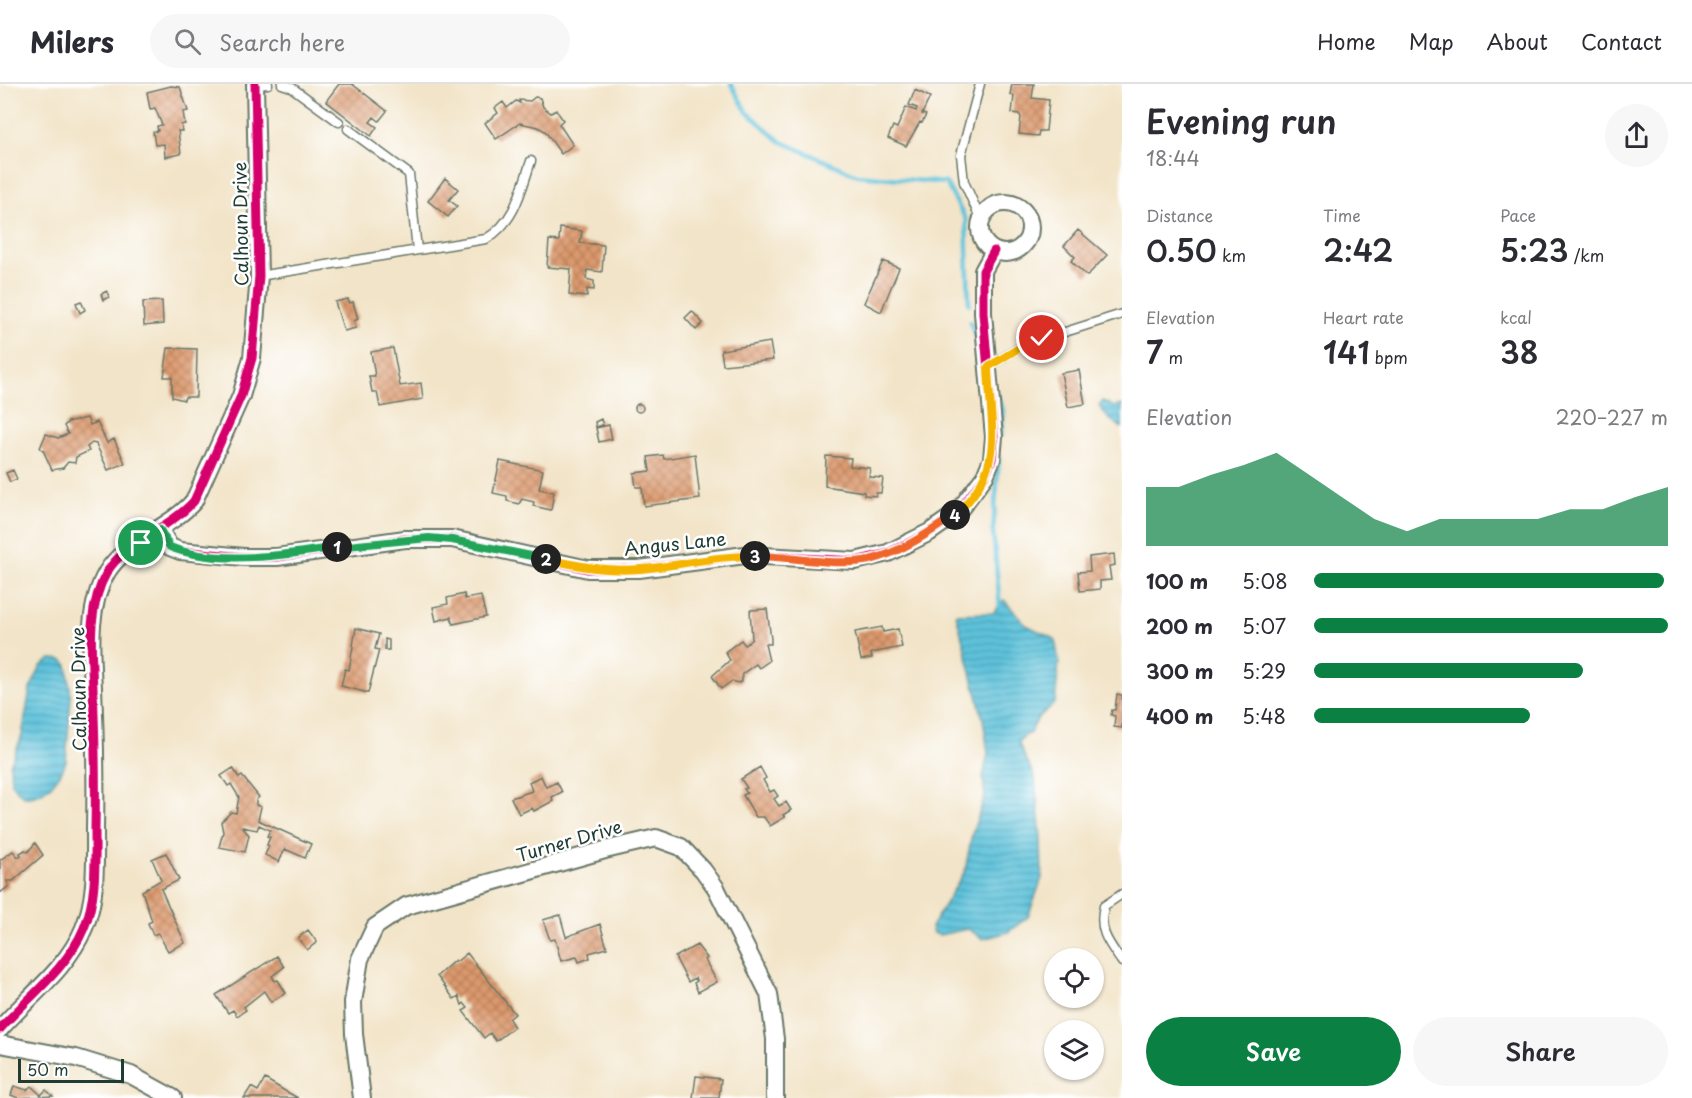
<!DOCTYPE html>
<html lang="en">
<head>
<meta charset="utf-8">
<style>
	body { margin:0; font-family:"Playpen Sans",sans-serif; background:#f7f7f7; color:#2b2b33; height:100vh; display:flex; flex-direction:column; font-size:22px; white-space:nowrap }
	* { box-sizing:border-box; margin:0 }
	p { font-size:20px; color:#7c7c81 }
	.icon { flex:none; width:33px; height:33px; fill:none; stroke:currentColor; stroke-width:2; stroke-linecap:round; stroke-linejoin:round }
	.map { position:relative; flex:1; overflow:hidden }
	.sheet { display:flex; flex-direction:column; background:#fff; width:570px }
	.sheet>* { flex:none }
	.buttons { position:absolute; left:1044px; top:864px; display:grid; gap:12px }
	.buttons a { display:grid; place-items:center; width:60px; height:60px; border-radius:50%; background:#fff; box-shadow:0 2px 4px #0004; font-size:30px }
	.scale { position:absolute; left:18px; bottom:15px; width:106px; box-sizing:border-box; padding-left:6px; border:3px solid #1f3d34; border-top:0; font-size:16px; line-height:21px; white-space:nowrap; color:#1f3d34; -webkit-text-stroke:4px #fff; paint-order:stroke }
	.pin { position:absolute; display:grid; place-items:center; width:51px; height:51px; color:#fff; margin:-26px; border:3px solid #fff; border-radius:50%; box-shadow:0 2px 6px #0007 }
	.km { position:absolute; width:30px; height:30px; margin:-15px; border-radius:50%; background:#222; color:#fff; font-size:16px; line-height:30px; text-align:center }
	.round { display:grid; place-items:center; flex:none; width:63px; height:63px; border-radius:32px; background:#f7f7f7 }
	.summary { display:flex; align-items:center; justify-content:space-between; height:102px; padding:0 24px }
	h1 { font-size:33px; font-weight:600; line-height:45px }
	.figures { display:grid; grid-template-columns:repeat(3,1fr); gap:9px; height:102px; padding:6px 24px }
	.figures div { display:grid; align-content:center }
	.figures b { font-size:30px; font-weight:600 }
	.figures small { font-size:16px; font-weight:400 }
	.figures p { font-size:16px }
	.chart { height:168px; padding:12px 24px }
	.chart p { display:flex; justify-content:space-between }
	.chart svg { width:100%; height:108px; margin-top:6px; fill:#0b8043; opacity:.7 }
	.action { display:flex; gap:12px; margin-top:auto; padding:12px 24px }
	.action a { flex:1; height:69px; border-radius:36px; background:#0b8043; color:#fff; font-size:24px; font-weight:600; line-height:69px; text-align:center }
	.action a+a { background:#f7f7f7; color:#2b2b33 }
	ul { padding:0 24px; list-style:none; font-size:20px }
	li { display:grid; grid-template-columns:96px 72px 1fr; align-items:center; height:45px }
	li i { height:15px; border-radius:8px; background:#0b8043 }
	header { display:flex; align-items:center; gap:36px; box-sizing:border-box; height:84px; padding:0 30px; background:#fff; border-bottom:2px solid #e1e1e2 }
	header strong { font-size:28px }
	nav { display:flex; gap:33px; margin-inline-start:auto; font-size:21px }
	.search { width:420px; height:54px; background:#f7f7f7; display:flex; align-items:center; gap:15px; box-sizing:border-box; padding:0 21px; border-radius:33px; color:#7c7c81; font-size:22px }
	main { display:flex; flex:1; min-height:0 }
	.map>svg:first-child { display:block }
	.water { fill:url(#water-rules); stroke:#3e8088; stroke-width:1.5 }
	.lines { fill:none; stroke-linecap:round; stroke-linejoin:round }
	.stream { stroke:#5dc2db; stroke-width:4.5 }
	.building { fill:url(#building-cross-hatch) }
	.lane-casing { stroke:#697768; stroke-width:11 }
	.street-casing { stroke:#697768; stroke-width:20 }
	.lane { stroke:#fff; stroke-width:8 }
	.street { stroke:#fff; stroke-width:16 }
	.cycleway-casing { stroke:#fff; stroke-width:13 }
	.cycleway { stroke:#d6006c; stroke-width:9 }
	.split-1-casing { stroke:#fff; stroke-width:12 }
	.split-2-casing { stroke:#fff; stroke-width:12 }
	.split-3-casing { stroke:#fff; stroke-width:12 }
	.split-4-casing { stroke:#fff; stroke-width:12 }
	.split-5-casing { stroke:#fff; stroke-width:12 }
	.split-1 { stroke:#22a559; stroke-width:8 }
	.split-2 { stroke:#22a559; stroke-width:8 }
	.split-3 { stroke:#f5b400; stroke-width:8 }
	.split-4 { stroke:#f0652b; stroke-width:8 }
	.split-5 { stroke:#f5b400; stroke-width:8 }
	.labels { text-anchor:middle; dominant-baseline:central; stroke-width:5; stroke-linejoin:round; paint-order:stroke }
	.street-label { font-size:18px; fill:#1f3d34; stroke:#fff }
</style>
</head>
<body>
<header>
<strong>Milers</strong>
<div class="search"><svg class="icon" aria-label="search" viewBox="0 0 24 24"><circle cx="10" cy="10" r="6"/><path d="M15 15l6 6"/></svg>Search here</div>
<nav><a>Home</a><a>Map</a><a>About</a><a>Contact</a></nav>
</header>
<main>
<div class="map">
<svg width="1122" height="1014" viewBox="0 0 1122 1014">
	<defs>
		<pattern id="water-rules" width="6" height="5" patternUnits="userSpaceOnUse" patternTransform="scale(1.5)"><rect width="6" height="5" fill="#5dc2db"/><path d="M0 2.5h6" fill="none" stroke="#4c9fb2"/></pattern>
		<pattern id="building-cross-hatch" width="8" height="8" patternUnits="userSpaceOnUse" patternTransform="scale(1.5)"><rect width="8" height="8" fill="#dd996d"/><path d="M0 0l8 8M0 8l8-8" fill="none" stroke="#b37e5a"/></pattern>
	</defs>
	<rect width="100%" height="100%" fill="#fff"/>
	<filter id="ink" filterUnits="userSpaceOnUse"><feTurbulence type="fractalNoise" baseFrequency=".0167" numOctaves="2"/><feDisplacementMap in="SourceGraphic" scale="12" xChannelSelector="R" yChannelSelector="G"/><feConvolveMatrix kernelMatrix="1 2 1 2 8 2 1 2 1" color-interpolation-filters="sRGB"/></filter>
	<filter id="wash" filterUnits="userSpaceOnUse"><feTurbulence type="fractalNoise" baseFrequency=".008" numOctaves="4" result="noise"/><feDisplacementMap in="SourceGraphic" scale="24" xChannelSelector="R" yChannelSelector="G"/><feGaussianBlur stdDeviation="1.35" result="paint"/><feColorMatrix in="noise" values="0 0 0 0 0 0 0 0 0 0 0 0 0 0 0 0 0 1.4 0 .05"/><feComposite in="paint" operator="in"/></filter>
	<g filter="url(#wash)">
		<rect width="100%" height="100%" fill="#f2e4c8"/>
		<!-- water -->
		<path class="water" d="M1103,317L1114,323L1122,321V344L1108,334L1099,321Z
			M1004,516L1026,541L1055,555L1059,578L1055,619L1038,634L1030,649L1020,655L1019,660L1035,694L1041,754L1042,794L1028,833L1008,848L983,855L968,845L939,851L933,849L931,843L965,787L972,750L985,712L983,693L988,669L983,635L956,530L993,529Z
			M51,575L63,576L67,580L71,613L66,677C60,695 44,714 23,712L11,699L10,681L22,652L30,605L41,582Z"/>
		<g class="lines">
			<!-- stream -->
			<path class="stream" d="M731,0L747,28L780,57L857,91L946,99L966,136L969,220
				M970,238L979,262
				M997,310L1003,326L1001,351
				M999,374L993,447L1000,524"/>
		</g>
		<g id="blocks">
			<!-- building -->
			<path class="building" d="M339,0H352L387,27L379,37L374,33L370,38L377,43L371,52L326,17Z
				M1012,0H1034L1032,14L1049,16L1046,47H1039L1038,52L1019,50L1021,33L1019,30L1012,29L1014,12L1010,11Z
				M171,2L180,3L188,27L183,28L185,40L181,41L182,47H178L181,70L165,73L164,60L155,61L153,48L158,47L157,42L162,41L155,24L150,25L147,8Z
				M915,6L930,13L922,30L926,31L922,39L920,38L906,62L888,54L893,42L897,44L906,23L916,27L917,24L909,21Z
				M535,13L540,14L543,23L551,29L556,26L563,36L559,40L573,61L561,70L545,47L538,43L520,39L496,55L485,39L498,29L495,24L503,18L507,24L516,17L520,19L519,16L530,17Z
				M445,94L458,105L449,116L457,122L448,133L428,117Z
				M560,144L582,147L580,159L604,161L602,188L587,186L586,195L594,197V206L587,205V213L569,211L571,185L547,183L549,156L559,157Z
				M1078,146L1107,171L1087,192L1071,177L1075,173L1064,162Z
				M883,177L899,184L881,228L864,219Z
				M107,207L109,213L103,216L101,210Z
				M348,215L349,219L353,218L358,235L354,237L356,244L344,247L335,218Z
				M81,217L85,226L80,229L76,219Z
				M162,217L163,240L144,242L143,218Z
				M692,227L703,239L696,246L685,234Z
				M770,258L773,276L723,281L721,266Z
				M168,264L197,265L196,313H185L184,316L172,313V293H164Z
				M393,264L400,302L421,299L423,315L380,323L377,308H372L369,292H375L371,268Z
				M1079,286L1085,320L1068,323L1061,289Z
				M635 324a4 4 0 1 1 8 0a4 4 0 1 1-8 0Z
				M87,334L90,341L97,338L107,359L114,355L125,379L108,386L96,360L92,359L87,363L89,367L76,373L75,379L68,378L63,384L52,386L43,366L40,364L46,350L58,354L68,350L64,342L68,338Z
				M601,335L603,341L596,343L595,338Z
				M609,341L612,355L599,358L596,344Z
				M695,370L700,415L644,422L642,403H636L634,389L650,387L648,373L663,371L664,375Z
				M826,372L851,374L850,382L870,384L869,393L883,394L881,409H876V412L864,411V408L825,402Z
				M500,377L543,386L539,405L554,408L551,426L533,422L534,418L522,415L519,420L507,417V412L493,409Z
				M13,386L17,395L10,398L6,389Z
				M1114,470L1115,481L1109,482L1111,496L1100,497V505L1080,507L1078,488L1090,487L1089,473Z
				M464,510L465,515L481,512L486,533L453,540L451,533L436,537L433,523L448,520L447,514Z
				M767,525L771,555V560H765L769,577L759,584L756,580L742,590V597L739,599L732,597L721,605L712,592L730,576L725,568L741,556L745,561L752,555L750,526Z
				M882,543L883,548L898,545L902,563L871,569L872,574L861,576L855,548Z
				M356,544L379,550L375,565L379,566L368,609L341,602L345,585L349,586Z
				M385,555L389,556V566H385Z
				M1117,610L1122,611V644L1114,643L1115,632L1111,631L1112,626H1115Z
				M760,683L766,694L763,696L770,708L774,706L778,712L774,715L779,722L786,718L791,726L783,731L785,733L770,742L764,733H756L743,711L747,709L744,705L747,704L741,695Z
				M233,684L239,694L242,692L259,713L256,716V721L261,723L258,736L311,760L305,774L285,765L279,778L265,771L269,762L267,761L270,753L267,752L270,746L259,741L257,746L242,743L249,751L245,768L219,763L223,748L221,738L231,728L236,729L239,713L231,700L228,702L221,692Z
				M541,692L546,703L557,698L562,708L552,713L553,717L534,727L532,724L519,730L511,714L532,707L529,698Z
				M35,759L43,771L13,797H7L9,802L0,809V776L13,767L18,773L21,771L20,769L25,766L28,768Z
				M166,769L179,796L161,805L185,859L168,867L158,849L153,851L148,839L152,837L142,807L161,796L152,775Z
				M560,831L566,853L600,840L607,864L589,869L590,874L579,878L577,873L561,877L555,855L550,856L543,836Z
				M308,846L317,858L307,866L298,854Z
				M697,861L707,874L705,876L717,898L698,908L694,899L697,897L695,894L688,898L675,873Z
				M467,869L515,930L509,935L514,943L496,957L490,949L484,954L463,927L468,924L464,919L462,921L459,912L454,915L437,892L455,876L456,878Z
				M277,872L284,883L272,892L275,897L278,896L286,909L271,918L264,907L244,923L246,926L237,932L233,926L228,929L216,911Z
				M696,992L721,995L719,1014H693Z
				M265,995L285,1007L298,1014H244L251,1003L258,1007Z
				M14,1002L27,1006L31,1002L41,1011L46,1006L53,1012L18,1014L11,1011Z"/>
		</g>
	</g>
	<g filter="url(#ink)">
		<use href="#blocks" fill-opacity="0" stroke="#697768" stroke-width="1.5"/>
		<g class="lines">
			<!-- lane casing -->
			<g class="lane-casing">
				<path id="lane" d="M282,0L291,3L339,38
					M980,0L961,71L964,98L981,136
					M255,1L268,0
					M348,45L409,90L417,166
					M259,192L486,155C515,138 521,107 531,77
					M988,283L1024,261L1122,230
					M1122,810L1104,822C1098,847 1108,858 1122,878"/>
			</g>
			<!-- street casing -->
			<g class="street-casing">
				<path id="street" d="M980 144a25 25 0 1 1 50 0a25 25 0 1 1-50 0Z
					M160,446L170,463L180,467L244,473H277L405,455H452L588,485H639L745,471L855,477L888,469L930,448L957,429L985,392L992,375L994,353L983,229V187L994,167
					M0,945C28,913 67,885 84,844C97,814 95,778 95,745C96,698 95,651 93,604C91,566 87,522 107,488C126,457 169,445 194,417L241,312L252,274L259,192L255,0
					M0,960L76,974L131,991L173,1014
					M362,1014L354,950L353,918L360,875L375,843L406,822L605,766L656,754L681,763L703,786L716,804L769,910L775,955V1014"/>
			</g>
			<!-- lane -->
			<use href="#lane" class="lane"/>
			<!-- street -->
			<use href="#street" class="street"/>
			<!-- cycleway casing -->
			<g class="cycleway-casing">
				<path id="cycleway" d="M160,446L170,463L180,467L244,473H277L405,455H452L588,485H639L745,471L855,477L888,469L930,448L957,429L985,392L992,375L994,353L983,229V187L994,167
					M0,945C28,913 67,885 84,844C97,814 95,778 95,745C96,698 95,651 93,604C91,566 87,522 107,488C126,457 169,445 194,417L241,312L252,274L259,192L255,0"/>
			</g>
			<!-- cycleway -->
			<use href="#cycleway" class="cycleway"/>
		</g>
	</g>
	<g class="lines" filter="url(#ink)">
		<!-- split-1 casing -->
		<g class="split-1-casing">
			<path id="split-1" d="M141,459L160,446L170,463C216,482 288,471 337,463"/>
		</g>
		<!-- split-2 casing -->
		<g class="split-2-casing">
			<path id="split-2" d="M337,463L429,454L452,456L546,475"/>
		</g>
		<!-- split-3 casing -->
		<g class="split-3-casing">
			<path id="split-3" d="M546,475C578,482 608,488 641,485C679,482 717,471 755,472"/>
		</g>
		<!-- split-4 casing -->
		<g class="split-4-casing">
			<path id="split-4" d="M755,472C792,472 833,483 870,476C900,469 930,448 955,431"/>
		</g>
		<!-- split-5 casing -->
		<g class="split-5-casing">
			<path id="split-5" d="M955,431C1007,383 990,344 988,283L1024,261L1042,254"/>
		</g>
		<!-- split-1 -->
		<use href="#split-1" class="split-1"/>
		<!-- split-2 -->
		<use href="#split-2" class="split-2"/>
		<!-- split-3 -->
		<use href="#split-3" class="split-3"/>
		<!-- split-4 -->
		<use href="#split-4" class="split-4"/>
		<!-- split-5 -->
		<use href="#split-5" class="split-5"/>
	</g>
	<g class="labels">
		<!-- street labels -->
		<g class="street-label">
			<text transform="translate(240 140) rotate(-91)">Calhoun Drive</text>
			<text transform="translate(675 459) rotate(-6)">Angus Lane</text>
			<text transform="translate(78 605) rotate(-91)">Calhoun Drive</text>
			<text transform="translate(569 756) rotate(-16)">Turner Drive</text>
		</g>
	</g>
</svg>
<div class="buttons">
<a><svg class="icon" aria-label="locate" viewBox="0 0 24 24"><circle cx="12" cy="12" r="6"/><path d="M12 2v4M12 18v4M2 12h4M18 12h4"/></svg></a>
<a><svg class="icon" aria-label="layers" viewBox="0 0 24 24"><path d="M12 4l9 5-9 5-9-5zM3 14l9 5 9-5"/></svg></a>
</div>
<div class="scale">50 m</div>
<div class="pin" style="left:141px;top:459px;background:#1e9e55"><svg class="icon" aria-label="arrive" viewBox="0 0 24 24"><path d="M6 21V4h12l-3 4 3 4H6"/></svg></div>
<div class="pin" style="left:1042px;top:254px;background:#d93025"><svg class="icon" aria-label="check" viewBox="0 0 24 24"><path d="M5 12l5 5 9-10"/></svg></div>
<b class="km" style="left:337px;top:463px">1</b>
<b class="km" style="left:546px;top:475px">2</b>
<b class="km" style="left:755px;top:472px">3</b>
<b class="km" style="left:955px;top:431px">4</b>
</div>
<section class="sheet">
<div class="summary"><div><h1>Evening run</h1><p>18:44</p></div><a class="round"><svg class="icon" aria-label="share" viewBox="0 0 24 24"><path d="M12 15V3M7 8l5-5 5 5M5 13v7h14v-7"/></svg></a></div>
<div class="figures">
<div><p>Distance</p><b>0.50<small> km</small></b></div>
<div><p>Time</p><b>2:42</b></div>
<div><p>Pace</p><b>5:23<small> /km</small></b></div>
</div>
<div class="figures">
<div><p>Elevation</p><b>7<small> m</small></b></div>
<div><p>Heart rate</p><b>141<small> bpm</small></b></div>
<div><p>kcal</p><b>38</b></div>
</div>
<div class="chart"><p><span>Elevation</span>220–227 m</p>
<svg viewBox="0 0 160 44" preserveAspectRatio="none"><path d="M0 44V20L10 20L20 15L30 11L40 6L50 15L60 24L70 33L80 38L90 33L100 33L110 33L120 33L130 29L140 29L150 24L160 20V44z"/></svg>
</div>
<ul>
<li><b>100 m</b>5:08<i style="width:99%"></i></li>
<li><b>200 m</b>5:07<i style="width:100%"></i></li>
<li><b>300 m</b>5:29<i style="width:76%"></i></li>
<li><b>400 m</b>5:48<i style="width:61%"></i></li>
</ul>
<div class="action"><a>Save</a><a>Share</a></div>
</section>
</main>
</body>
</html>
